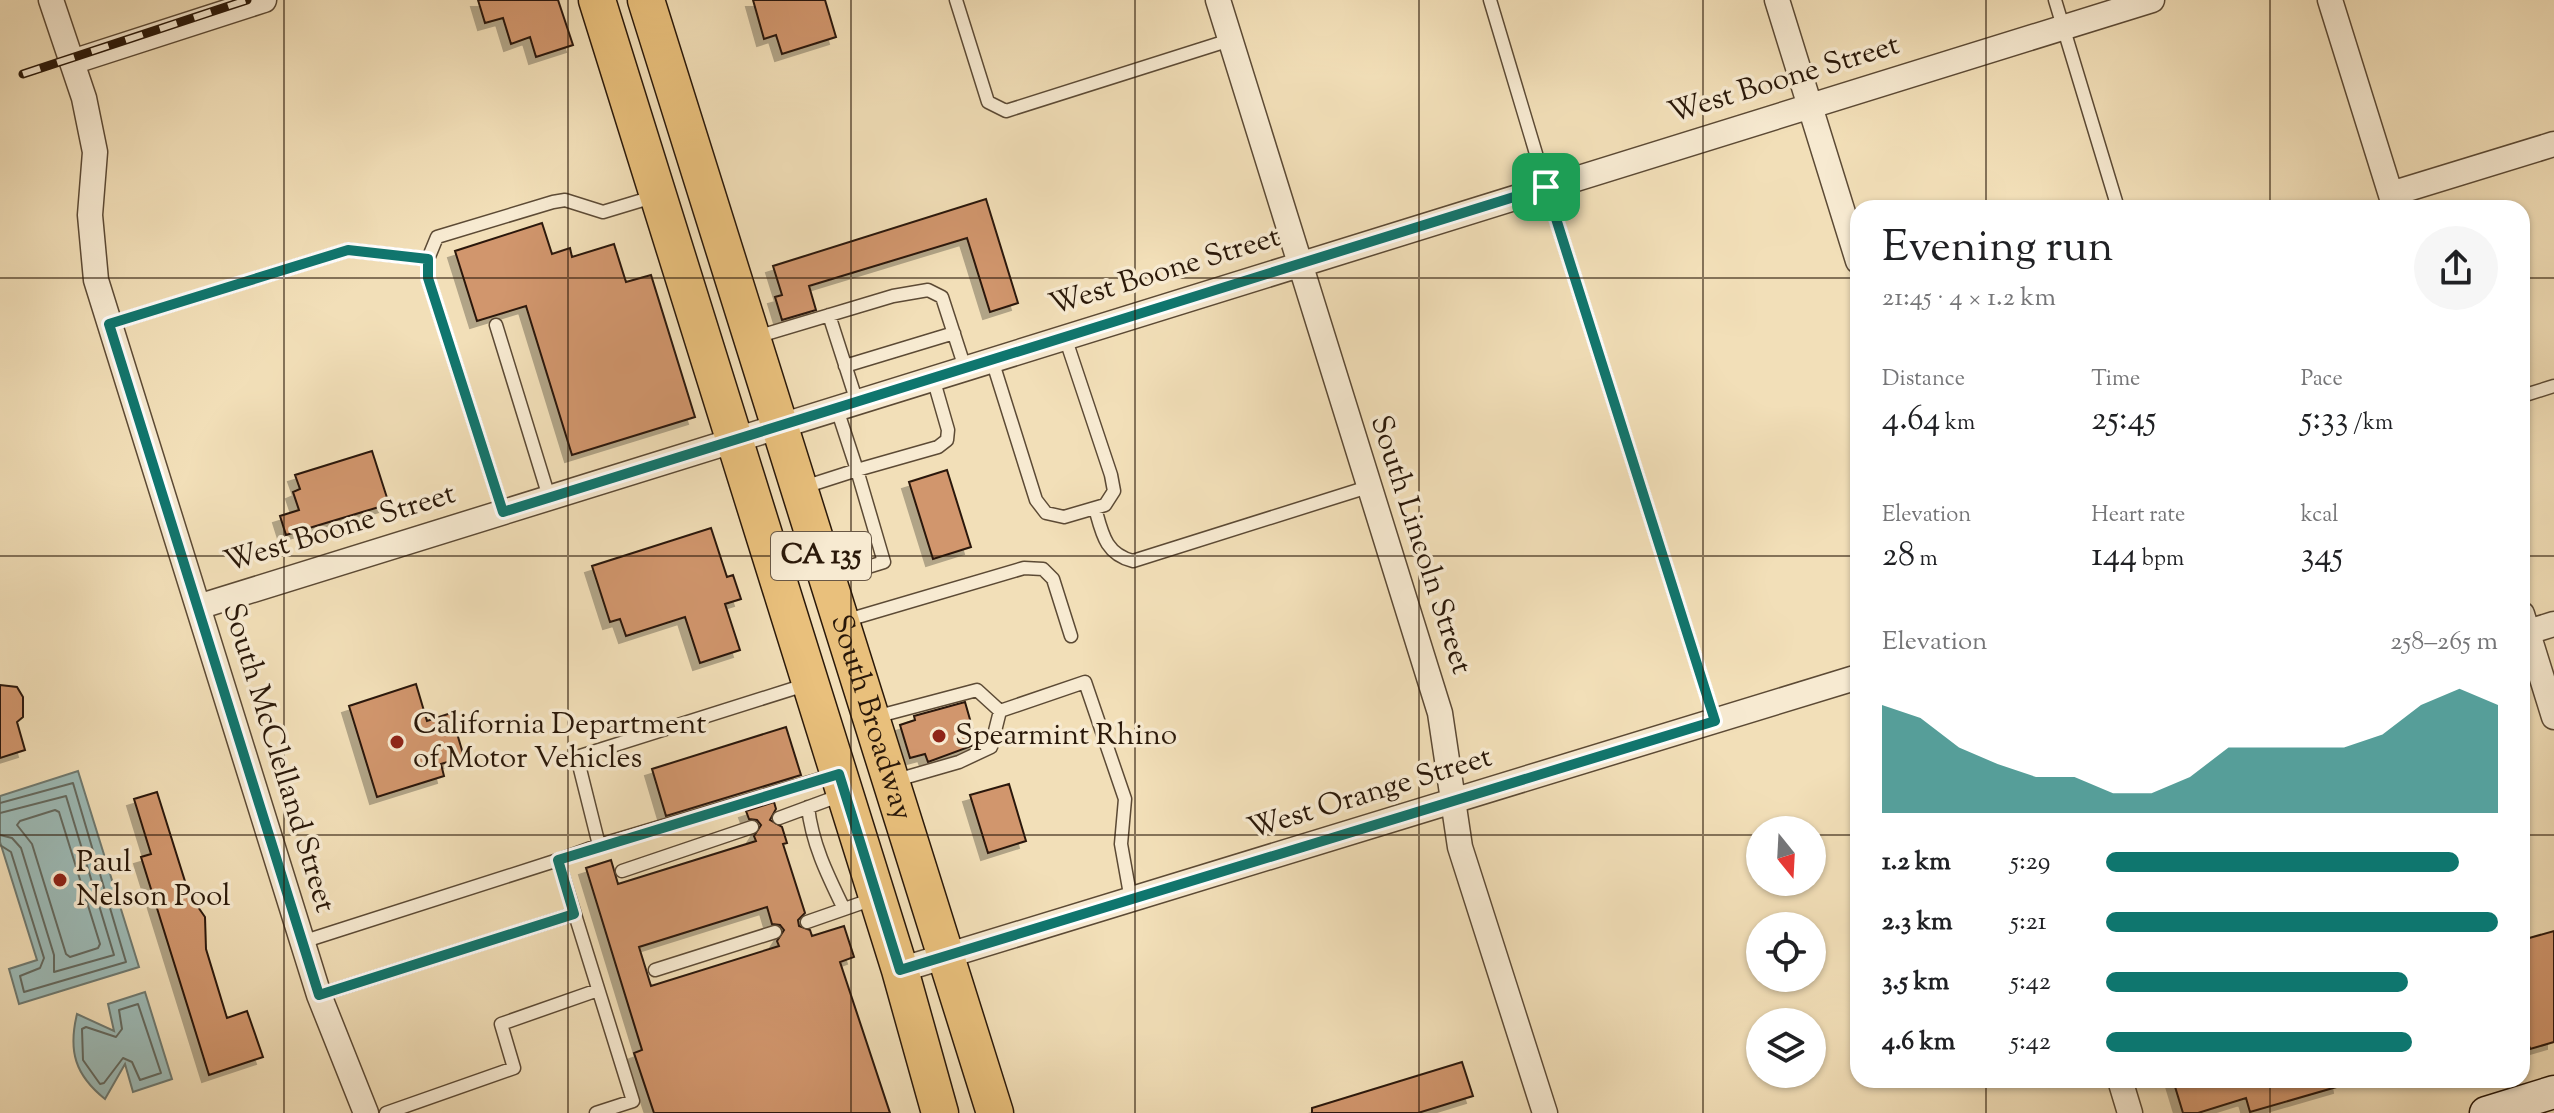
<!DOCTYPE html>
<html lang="en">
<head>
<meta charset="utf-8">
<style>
	body { margin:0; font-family:"Sorts Mill Goudy",serif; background:#f6f6f6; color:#202124; height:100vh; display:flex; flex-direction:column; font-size:30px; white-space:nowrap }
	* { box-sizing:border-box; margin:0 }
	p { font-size:26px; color:#757577 }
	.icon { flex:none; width:44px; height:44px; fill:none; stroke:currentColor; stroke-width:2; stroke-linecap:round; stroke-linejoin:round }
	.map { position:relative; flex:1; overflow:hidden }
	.details { position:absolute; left:1850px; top:200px; width:680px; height:888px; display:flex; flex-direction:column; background:#fff; border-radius:24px; box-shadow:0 2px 6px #0004 }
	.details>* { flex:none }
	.needle { width:52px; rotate:162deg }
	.controls { position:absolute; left:1746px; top:816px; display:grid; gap:16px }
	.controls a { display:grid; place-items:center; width:80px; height:80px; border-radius:50%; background:#fff; box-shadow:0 2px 6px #0004; font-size:40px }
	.pin { position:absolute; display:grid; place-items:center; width:68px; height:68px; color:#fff; margin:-34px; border-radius:16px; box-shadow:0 4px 12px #0006 }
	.round { display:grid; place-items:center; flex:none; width:84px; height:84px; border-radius:42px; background:#f6f6f6 }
	.headline { display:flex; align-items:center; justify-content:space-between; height:136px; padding:0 32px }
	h1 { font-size:44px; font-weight:600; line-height:60px }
	.figures { display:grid; grid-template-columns:repeat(3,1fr); gap:12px; height:136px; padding:8px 32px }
	.figures div { display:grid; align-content:center }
	.figures b { font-size:34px; font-weight:600 }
	.figures small { font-size:22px; font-weight:400 }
	.figures p { font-size:22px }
	.chart { height:224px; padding:16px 32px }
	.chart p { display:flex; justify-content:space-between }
	.chart svg { width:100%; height:144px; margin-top:8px; fill:#0f766e; opacity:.7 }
	ul { padding:0 32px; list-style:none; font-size:26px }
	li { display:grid; grid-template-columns:128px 96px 1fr; align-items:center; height:60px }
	li i { height:20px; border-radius:10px; background:#0f766e }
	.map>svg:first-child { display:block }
	.water { fill:#9dbbb7; stroke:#6f7a71; stroke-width:2 }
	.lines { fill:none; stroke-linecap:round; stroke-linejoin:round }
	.shore { stroke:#646a60; stroke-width:2 }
	.building { fill:#d1966d; stroke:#2a1809; stroke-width:2; fill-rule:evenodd; filter:url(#shadow) }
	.lane-casing { stroke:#5c4a35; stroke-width:15 }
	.street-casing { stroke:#5c4a35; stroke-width:27 }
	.secondary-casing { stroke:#2a1809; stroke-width:35 }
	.primary-casing { stroke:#2a1809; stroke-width:39 }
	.lane { stroke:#f7ead1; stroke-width:12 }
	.street { stroke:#f7ead1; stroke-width:24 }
	.secondary { stroke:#f7ead1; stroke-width:32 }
	.primary { stroke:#e9c07c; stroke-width:36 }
	.rail-casing { stroke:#2a1809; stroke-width:9 }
	.rail { stroke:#f7ead1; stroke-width:6; stroke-dasharray:18; stroke-linecap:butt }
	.route-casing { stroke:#fff; stroke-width:16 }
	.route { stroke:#0f766e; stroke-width:10 }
	.grid { fill:none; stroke:#2a1809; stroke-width:2; stroke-opacity:0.55 }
	.poi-dot { fill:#8f2418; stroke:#f7ead1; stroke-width:3 }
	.labels { text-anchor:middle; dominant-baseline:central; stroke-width:7; stroke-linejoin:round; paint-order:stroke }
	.shield { fill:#f7ead1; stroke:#685745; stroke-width:2 }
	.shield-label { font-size:28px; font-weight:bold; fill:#2a1809 }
	.street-label { font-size:30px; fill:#2a1809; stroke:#f7ead1 }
	.poi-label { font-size:30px; fill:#2a1809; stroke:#f7ead1; text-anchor:start }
</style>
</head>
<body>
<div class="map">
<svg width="2554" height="1113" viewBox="0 0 2554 1113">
	<defs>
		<filter id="shadow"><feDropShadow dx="-7" dy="7" stdDeviation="0" flood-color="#0004"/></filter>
	</defs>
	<rect width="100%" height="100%" fill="#f2dfb8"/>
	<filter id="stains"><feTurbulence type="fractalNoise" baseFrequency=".0025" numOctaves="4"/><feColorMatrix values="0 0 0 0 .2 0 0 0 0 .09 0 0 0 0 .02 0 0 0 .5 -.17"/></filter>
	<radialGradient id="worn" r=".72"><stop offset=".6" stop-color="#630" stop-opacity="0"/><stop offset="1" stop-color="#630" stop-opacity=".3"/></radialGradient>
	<!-- water -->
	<path class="water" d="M78,771L139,967L19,1004L9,969L37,960L0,842V796Z
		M145,992L172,1079L133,1092L125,1064L105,1099C75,1075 68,1051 77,1014L114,1031L108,1004Z"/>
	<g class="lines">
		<!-- shore -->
		<path class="shore" d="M0,803L73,783L126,962L24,992L20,976L40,968L44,958L11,852L0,845
			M55,810L59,812L100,944L98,948L70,957L66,954L32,844L17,825L20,821Z
			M0,813L66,796L114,955L54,972V955L21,848L12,838L0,835
			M138,1004L161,1073L140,1080L132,1062L123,1058L104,1083L100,1084L83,1060L82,1029L86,1027L116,1037L122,1029L119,1010Z"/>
	</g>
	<!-- building -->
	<path class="building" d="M478,0H558L573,45L536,57L530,37L511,44L503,18L485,23Z
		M753,0H825L836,37L782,54L776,35L764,39Z
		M986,199L1018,303L990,312L967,238L809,286L816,310L782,320L775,297L782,295L773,266Z
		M542,223L552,254L570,248L572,257L614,244L626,282L651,275L695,417L572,455L526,306L477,321L455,251Z
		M372,451L389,504L286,535L280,516L299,510L293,492L300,489L295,475Z
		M947,470L971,547L933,559L909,482Z
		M711,528L727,577L733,575L741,599L725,604L740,650L700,663L685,617L626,636L620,619L610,622L592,566Z
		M416,684L427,721L451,713L464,757L441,764L444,776L377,797L349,706Z
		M0,685L17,687L23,697V717L17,722L25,750L0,758Z
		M965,702L977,744L928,762L925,754L910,758L900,725L915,720L914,716Z
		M786,727L801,775L666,816L652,769Z
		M1009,784L1026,841L988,853L970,795Z
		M157,792L189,894L205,917L206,949L227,1018L247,1011L263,1057L209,1075L141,857L151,854L134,799Z
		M774,802L776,809L770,820L782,827L787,843L783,844L805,913L798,920L799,926L810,930L812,936L844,926L854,957L840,962L890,1113H654L634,1053L642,1050L586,868L611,860L618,884L756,841L754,836L761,825L757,820L749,819L746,811ZM767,907L772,924L780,925L784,930L777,941L779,946L651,986L639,947Z
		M2554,931V1042L2530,1049L2522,1021V940Z
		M1462,1062L1473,1096L1418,1113H1312V1108Z
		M2173,1080H2339L2340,1086L2250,1112L2246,1098L2198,1113H2183Z"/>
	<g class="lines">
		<!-- lane casing -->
		<g class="lane-casing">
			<path id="lane" d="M956,0L988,102L1006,111L1230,40
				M1490,0L1546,187L1715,721
				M2055,0L2118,208
				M829,315L857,402
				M109,324L348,250L428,259
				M496,325L549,497
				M756,337L893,296L928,290L942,297L965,368
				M992,360L1036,500L1046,513L1064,517L1105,505L1114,491L1111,475L1065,337
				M845,366L954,333
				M2522,396L2554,386
				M837,409L857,470L938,447L947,440L948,430L933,378
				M804,487L857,470L884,562L832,578
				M1095,508C1102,533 1105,554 1133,561L1368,487
				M503,512L428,278V259L437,237L553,202L565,200L603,212L656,196
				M844,621L1024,568L1043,569L1053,579L1071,636
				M808,684L577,757L599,845L837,774
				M1000,711L1085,682L1125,799L1121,844L1131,900
				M875,717L977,690L1000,711
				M893,781L959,762L991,747L1000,711
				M808,807C812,844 828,876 844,909
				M779,818L844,794
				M558,860L599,845
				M622,871L752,827
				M807,922L876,898
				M302,942L558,860L633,1101L596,1113
				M655,970L775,932
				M319,995L574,914
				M386,1113L514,1068L501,1024L598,990"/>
		</g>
		<!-- street casing -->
		<g class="street-casing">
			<path id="street" d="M51,0L84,98L95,152L90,215L96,280L319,995L366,1113
				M1218,0L1440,713L1460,847L1545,1113
				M1777,0L1858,261
				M2330,0L2395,208
				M72,62L264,0
				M2391,194L2554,144
				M198,607L2152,0
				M2522,614L2554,717
				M2528,632L2554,624
				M900,970L1858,677
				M2120,1080L2130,1113"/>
		</g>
		<!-- secondary casing -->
		<g class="secondary-casing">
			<path id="secondary" d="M2486,1113L2554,1092"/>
		</g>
		<!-- primary casing -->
		<g class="primary-casing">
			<g id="primary">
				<path d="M597,0L900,970L940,1113"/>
				<path id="s1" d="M646,0L995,1113"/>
			</g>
		</g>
		<!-- lane -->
		<use href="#lane" class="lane"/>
		<!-- street -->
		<use href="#street" class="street"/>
		<!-- secondary -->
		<use href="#secondary" class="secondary"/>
		<!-- primary -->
		<use href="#primary" class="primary"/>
		<!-- rail casing -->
		<g class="rail-casing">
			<path id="rail" d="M23,74L247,0"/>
		</g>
		<!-- rail -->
		<use href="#rail" class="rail"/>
	</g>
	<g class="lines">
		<!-- route casing -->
		<g class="route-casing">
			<path id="route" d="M1546,187L1715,721L900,970L839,774L558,860L574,914L319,995L109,324L348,250L428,259V278L503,512Z"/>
		</g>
		<!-- route -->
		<use href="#route" class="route"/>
	</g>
	<!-- grid -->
	<path class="grid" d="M284,0V1113M568,0V1113M851,0V1113M1135,0V1113M1419,0V1113M1703,0V1113M1986,0V208M2270,0V208M0,278H1858M2522,278H2554M0,556H1858M2522,556H2554M0,835H1760M1812,835H1858M2522,835H2554M1986,1080V1113M2270,1080V1113"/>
	<!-- markers -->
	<g class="poi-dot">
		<circle cx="939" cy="736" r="8"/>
		<circle cx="397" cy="742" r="8"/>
		<circle cx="60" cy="880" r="8"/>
	</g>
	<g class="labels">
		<!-- shield labels -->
		<rect class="shield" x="771" y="532" width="100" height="48" rx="6"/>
		<g class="shield-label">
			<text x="821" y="556">CA 135</text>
		</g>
		<!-- street labels -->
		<g class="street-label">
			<text transform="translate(1784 80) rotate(-17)">West Boone Street</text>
			<text transform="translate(1165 272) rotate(-17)">West Boone Street</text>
			<text transform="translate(340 529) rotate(-17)">West Boone Street</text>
			<text transform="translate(1420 545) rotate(72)">South Lincoln Street</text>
			<text stroke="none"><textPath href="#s1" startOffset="752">South Broadway</textPath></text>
			<text transform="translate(278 758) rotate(73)">South McClelland Street</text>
			<text transform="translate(1370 794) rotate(-17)">West Orange Street</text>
		</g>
		<!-- poi labels -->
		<g class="poi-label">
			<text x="413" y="725">California Department<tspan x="413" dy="34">of Motor Vehicles</tspan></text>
			<text x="955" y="736">Spearmint Rhino</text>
			<text x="76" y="863">Paul<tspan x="76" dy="34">Nelson Pool</tspan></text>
		</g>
	</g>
	<rect width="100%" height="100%" filter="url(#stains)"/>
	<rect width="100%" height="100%" fill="url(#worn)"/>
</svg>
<div class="controls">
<a><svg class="needle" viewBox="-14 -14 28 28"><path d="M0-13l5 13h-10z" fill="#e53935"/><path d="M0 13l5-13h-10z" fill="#757577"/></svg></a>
<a><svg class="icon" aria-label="locate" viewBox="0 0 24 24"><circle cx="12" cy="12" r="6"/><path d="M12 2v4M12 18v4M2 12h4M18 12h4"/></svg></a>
<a><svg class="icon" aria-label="layers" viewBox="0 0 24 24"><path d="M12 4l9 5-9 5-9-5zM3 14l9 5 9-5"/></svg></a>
</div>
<div class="pin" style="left:1546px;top:187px;background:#1e9e55"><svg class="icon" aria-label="arrive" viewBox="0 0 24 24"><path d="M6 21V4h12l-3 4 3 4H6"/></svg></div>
<section class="details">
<div class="headline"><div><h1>Evening run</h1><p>21:45 · 4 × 1.2 km</p></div><a class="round"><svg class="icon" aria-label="share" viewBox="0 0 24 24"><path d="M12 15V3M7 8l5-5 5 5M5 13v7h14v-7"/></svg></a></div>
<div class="figures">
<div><p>Distance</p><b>4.64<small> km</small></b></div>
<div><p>Time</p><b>25:45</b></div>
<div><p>Pace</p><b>5:33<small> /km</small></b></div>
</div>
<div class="figures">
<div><p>Elevation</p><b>28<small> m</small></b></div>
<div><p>Heart rate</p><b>144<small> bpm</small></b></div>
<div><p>kcal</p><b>345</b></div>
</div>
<div class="chart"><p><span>Elevation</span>258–265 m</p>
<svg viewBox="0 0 160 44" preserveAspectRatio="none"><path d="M0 44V11L10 15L20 24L30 29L40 33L50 33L60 38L70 38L80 33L90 24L100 24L110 24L120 24L130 20L140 11L150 6L160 11V44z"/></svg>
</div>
<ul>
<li><b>1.2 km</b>5:29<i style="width:90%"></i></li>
<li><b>2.3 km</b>5:21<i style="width:100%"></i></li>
<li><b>3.5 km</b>5:42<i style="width:77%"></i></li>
<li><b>4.6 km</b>5:42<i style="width:78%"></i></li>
</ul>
</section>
</div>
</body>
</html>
